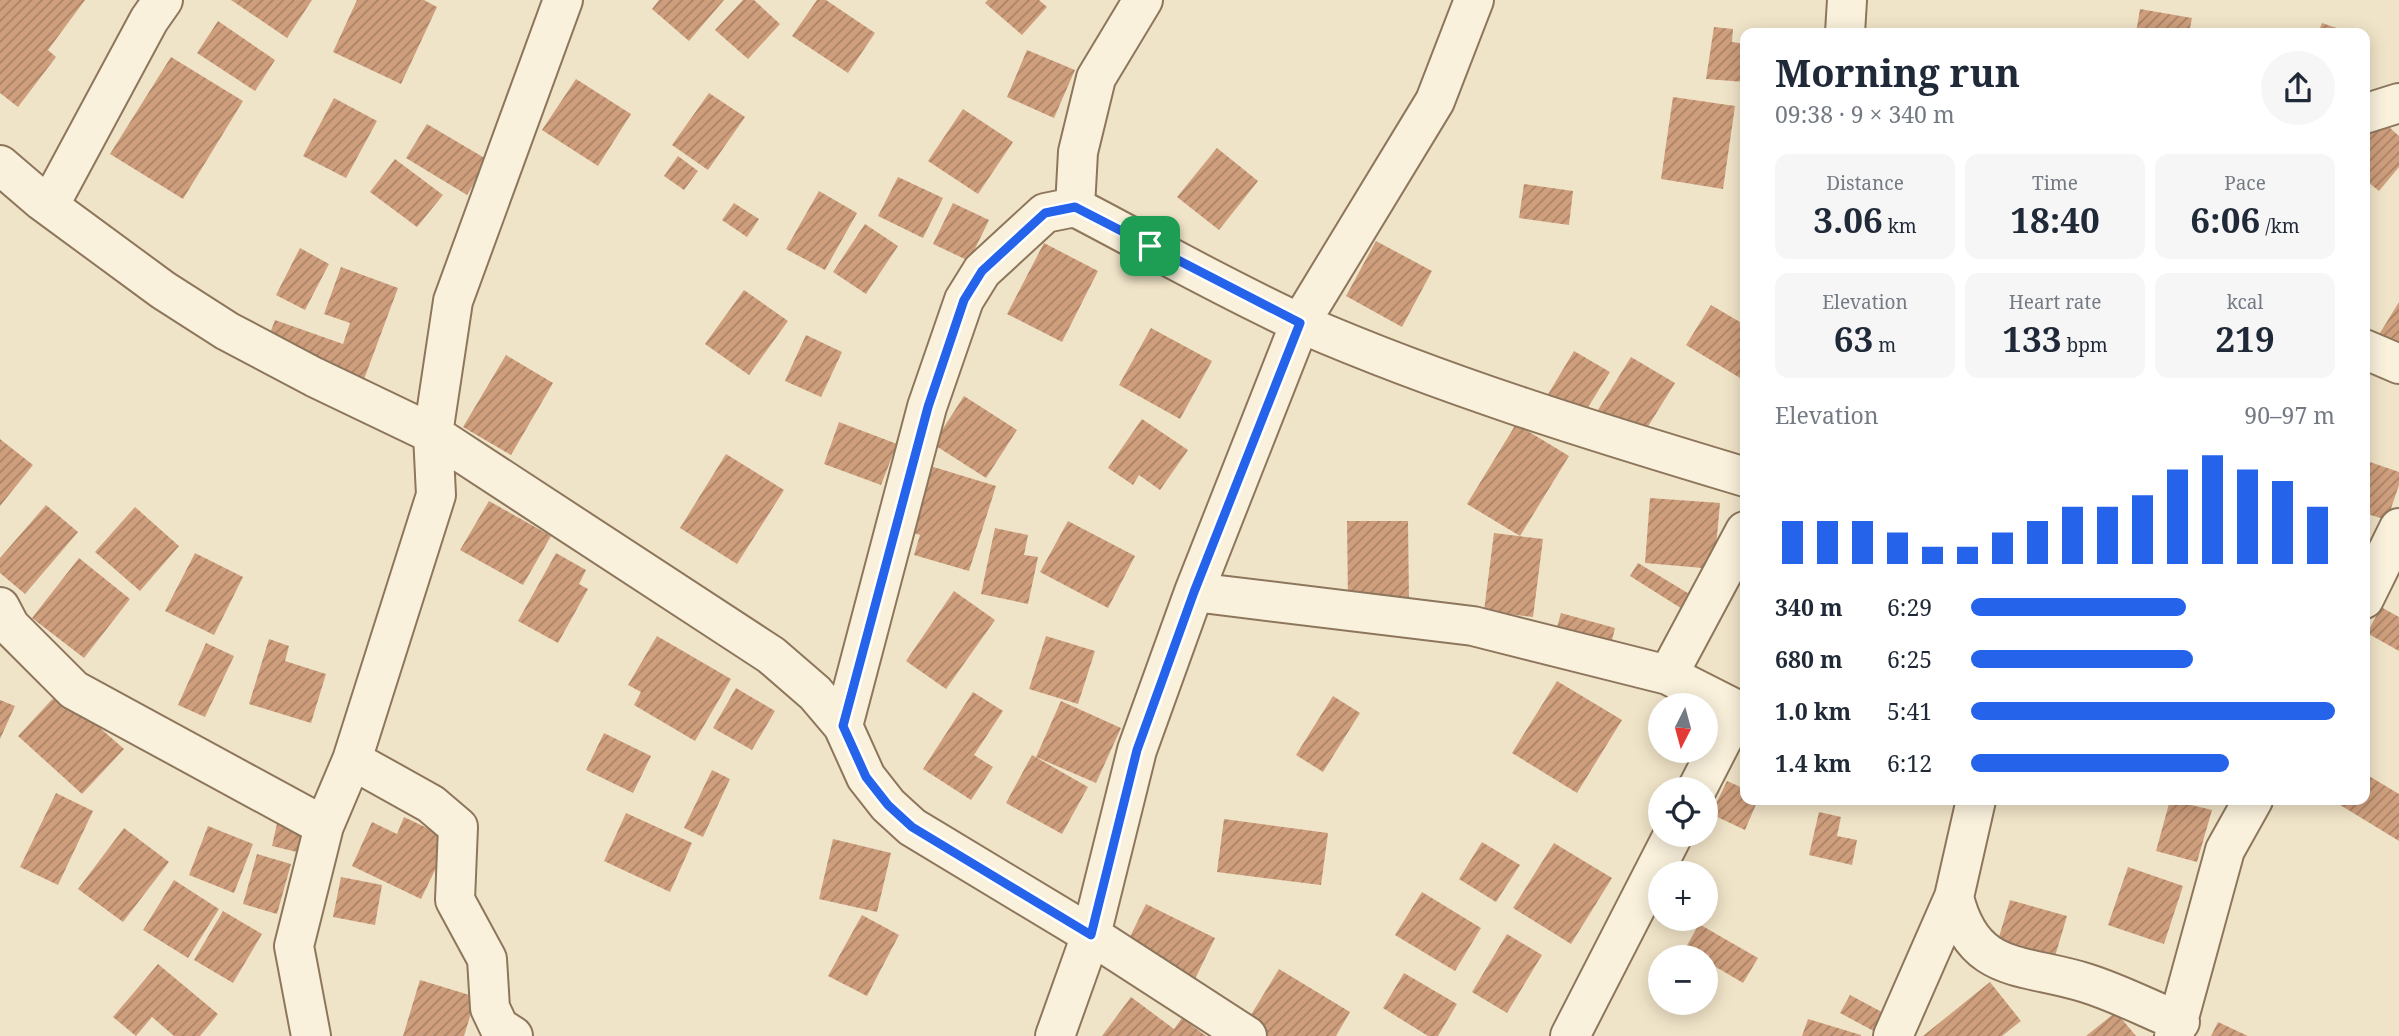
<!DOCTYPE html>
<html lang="en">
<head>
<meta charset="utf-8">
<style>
	body { margin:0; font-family:"Noto Serif",serif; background:#f6f6f7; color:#1f2937; height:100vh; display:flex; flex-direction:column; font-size:26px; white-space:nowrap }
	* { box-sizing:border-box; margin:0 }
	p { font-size:23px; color:#747a83 }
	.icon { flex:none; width:38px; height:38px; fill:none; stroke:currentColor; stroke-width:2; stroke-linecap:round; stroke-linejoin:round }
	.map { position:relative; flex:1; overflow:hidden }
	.details { position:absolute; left:1740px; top:28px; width:630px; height:777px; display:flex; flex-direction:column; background:#fff; border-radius:14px; box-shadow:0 4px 18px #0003 }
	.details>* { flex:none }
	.needle { width:46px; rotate:186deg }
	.controls { position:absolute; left:1648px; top:693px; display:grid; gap:14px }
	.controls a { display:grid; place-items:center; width:70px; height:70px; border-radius:50%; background:#fff; box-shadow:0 4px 18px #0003; font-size:35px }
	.pin { position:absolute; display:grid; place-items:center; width:60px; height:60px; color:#fff; margin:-30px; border-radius:14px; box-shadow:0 4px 10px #0006 }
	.round { display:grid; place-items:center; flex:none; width:74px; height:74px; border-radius:37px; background:#f6f6f7 }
	.headline { display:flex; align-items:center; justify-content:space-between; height:119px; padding:0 35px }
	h1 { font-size:38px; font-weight:700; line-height:52px }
	.figures { display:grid; grid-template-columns:repeat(3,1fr); gap:10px; height:119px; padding:7px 35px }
	.figures div { display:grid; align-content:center; border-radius:14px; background:#f6f6f7; text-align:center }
	.figures b { font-size:35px; font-weight:700 }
	.figures small { font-size:19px; font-weight:400 }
	.figures p { font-size:19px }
	.chart { height:196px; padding:14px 35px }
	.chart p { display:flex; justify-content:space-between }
	.chart svg { width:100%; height:126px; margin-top:7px; stroke:#2563eb; stroke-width:6 }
	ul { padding:0 35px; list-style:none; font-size:23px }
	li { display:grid; grid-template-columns:112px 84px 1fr; align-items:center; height:52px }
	li i { height:18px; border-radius:9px; background:#2563eb }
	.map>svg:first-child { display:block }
	.building { fill:url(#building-hatch) }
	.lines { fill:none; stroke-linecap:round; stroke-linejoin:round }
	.street-casing { stroke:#8d765c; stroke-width:42 }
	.street { stroke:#faf1dc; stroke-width:38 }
	.route-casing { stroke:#fff; stroke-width:14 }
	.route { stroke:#2563eb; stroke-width:9 }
</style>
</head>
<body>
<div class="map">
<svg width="2399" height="1036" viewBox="0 0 2399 1036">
	<defs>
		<pattern id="building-hatch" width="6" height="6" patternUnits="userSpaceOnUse" patternTransform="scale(1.75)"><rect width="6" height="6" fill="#cf9f7d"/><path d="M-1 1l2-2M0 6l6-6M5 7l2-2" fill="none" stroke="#a98266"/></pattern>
	</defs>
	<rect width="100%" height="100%" fill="#f0e4c8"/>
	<!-- building -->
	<path class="building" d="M0,0H85L48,50L56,57L18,107L0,93Z
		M231,0H312L287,38Z
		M357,0H424L437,7L401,84L333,52Z
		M659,0H724L689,41L652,9Z
		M743,0H754L780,24L748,59L715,30Z
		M817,0H826L875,33L848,73L792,36Z
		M988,0H1039L1047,7L1022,35L985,3Z
		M2140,9L2192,18L2189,33H2136Z
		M218,21L275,60L255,91L197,53Z
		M2322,23L2351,33H2318Z
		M1714,27L1733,29L1732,42L1745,44V82L1706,79Z
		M1027,50L1075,70L1054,118L1007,97Z
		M171,57L243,101L183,199L110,154Z
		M576,79L631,114L598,166L542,130Z
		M709,93L745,117L708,170L672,145Z
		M1673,97L1735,106L1723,189L1661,179Z
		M334,98L377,121L346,178L303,156Z
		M963,109L1013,142L978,194L928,161Z
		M2380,119L2399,136V167L2379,191L2364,179V137Z
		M427,124L488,160L467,195L406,158Z
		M1217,148L1258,181L1219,230L1177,197Z
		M678,156L698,171L684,190L664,176Z
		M395,159L443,195L417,227L370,192Z
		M898,177L943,198L923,238L878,216Z
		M1524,184L1573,191L1569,225L1519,218Z
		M819,191L857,213L825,270L786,249Z
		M734,203L759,219L747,237L722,220Z
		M953,203L989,220L969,261L933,244Z
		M865,224L898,246L866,294L833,272Z
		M1376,241L1432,271L1402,327L1346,296Z
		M1044,243L1098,271L1062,342L1007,314Z
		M300,248L329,264L305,310L276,295Z
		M341,267L398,288L363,382L265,347L275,320L343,344L350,323L324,314Z
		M744,290L788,321L749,375L705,344Z
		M2399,302V356L2375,341Z
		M1711,305L1745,325V381L1686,345Z
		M1151,328L1212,361L1180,419L1119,385Z
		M806,335L842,352L821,397L785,381Z
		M1574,351L1610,372L1582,417L1547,396Z
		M506,355L553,383L511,455L463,427Z
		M1631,357L1675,383L1642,436L1598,410Z
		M964,396L1017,430L986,478L933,444Z
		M1142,419L1188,450L1160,490L1139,475L1133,485L1108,468Z
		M839,422L897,444L881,485L824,464Z
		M1516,424L1569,456L1520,536L1467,504Z
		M0,439L33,465L0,506Z
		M726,454L784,490L737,564L680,528Z
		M2364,460L2399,472V485L2387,520L2364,513Z
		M927,465L996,486L969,571L914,555L920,535L907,531Z
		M1650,498L1720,503L1714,569L1645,563Z
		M489,501L551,536L523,585L460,550Z
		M46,505L78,532L25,594L0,573V558Z
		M135,507L179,546L140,591L95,552Z
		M1068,521L1135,556L1108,608L1040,572Z
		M1347,521H1408L1409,603H1348Z
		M995,528L1028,535L1024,555L1038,557L1028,604L981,594Z
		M1494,533L1543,539L1533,617L1484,611Z
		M195,553L243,577L214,635L165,611Z
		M556,553L586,570L579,584L588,589L558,643L518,621Z
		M79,558L130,599L84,658L32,618Z
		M1638,563L1696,598L1687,612L1630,576Z
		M954,591L995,620L946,689L906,661Z
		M2381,607L2399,617V651L2367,633Z
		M1561,613L1615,628L1608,656L1553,641Z
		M657,636L731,679L695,741L634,705L641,692L628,685Z
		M1046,636L1095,651L1078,704L1029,689Z
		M269,639L289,646L285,661L326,674L311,723L249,704Z
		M206,643L234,656L205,717L178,705Z
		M1557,681L1622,720L1577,793L1512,753Z
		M736,688L775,711L752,750L713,728Z
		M59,692L124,749L82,794L18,736Z
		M973,692L1003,711L974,755L993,767L971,800L923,769Z
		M1333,696L1360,713L1323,772L1296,755Z
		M0,700L15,706L0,739Z
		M1061,701L1121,728L1096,783L1036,757Z
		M604,733L651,756L633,793L586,770Z
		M1032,755L1088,787L1062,834L1006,803Z
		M712,770L730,779L703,837L684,828Z
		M2364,773L2399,794V841L2332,800H2364Z
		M1727,781L1745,789V800H1758L1745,830L1711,814Z
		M56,793L93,811L58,885L20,867Z
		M2170,800L2212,810L2197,862L2156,851Z
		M1819,812L1841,817L1837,836L1857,840L1852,865L1809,855Z
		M626,813L692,843L670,892L604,861Z
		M404,817L450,839L421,899L352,866L372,822L397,834Z
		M278,819L308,826L301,853L272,846Z
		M1224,819L1328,833L1321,885L1217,872Z
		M208,826L253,844L234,893L189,875Z
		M124,828L169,862L123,922L78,889Z
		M833,839L891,853L877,912L819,899Z
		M1482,842L1520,865L1496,902L1459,879Z
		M1554,843L1612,878L1571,944L1513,908Z
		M257,854L291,864L277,914L243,904Z
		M2128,867L2183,886L2164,944L2108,925Z
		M341,877L382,885L375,925L333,917Z
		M174,880L219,909L188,958L143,930Z
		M1422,892L1481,928L1455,971L1395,935Z
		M2010,900L2067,916L2053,963L1996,947Z
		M1146,904L1215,938L1195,979L1126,945Z
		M223,911L262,934L233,983L194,960Z
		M862,915L899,935L867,996L828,976Z
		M1699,924L1758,958L1743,983L1706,961V957H1699L1685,949Z
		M1507,934L1542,955L1507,1013L1472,992Z
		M158,964L218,1014L200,1036H174L152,1017L136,1036L113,1017Z
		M1279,969L1350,1012L1336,1036H1268L1246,1023Z
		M1404,973L1457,1004L1438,1036H1428L1383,1008Z
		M420,980L476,997L464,1036H403Z
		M1990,982L2021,1021L2002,1036H1923Z
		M1850,995L1893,1018L1883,1036L1840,1013Z
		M1131,997L1174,1029L1182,1018L1206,1036H1102Z
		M2116,1012L2136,1036H2086Z
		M1808,1019L1861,1035V1036H1802Z
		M2218,1022L2248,1036H2211Z"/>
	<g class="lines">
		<!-- street casing -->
		<g class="street-casing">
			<path id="street" d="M1845,33L1847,0
				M2364,114L2399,103
				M0,165L42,201L163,290L227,331L314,377L433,434L771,655L815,693L843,726L866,777L888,805L912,827L1091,935L1247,1036
				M49,206L149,20L163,0
				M1075,207L1078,152L1096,78L1143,0
				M2364,349L2399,364
				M1194,592L1473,626L1668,675L1745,714
				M2364,599L2399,528
				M0,607L10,626L74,690L324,826
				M1668,675L1745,531
				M843,726L927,407L964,300L982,271L1045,213L1075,207C1150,246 1225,289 1302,324C1445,386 1595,432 1745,477
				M352,760L431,804L458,827L455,900L487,959L490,1008L499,1027L513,1036
				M1697,789L1737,711
				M1954,897C1973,975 2023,963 2086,983C2118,993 2149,1009 2180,1022
				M311,1036L294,946L324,826L352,760L436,495L433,434L453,301L563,0
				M1055,1036L1091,935L1137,750L1194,592L1300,323L1435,101L1474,0
				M1570,1036L1673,835
				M1893,1036L1954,897L1976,800
				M2174,1036L2225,850L2253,800"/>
		</g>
		<!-- street -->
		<use href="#street" class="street"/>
	</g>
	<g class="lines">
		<!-- route casing -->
		<g class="route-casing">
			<path id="route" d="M1075,207L1300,323L1194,592L1137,750L1091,935L912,827L888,805L866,777L843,726L928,407L964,300L982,271L1045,213Z"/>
		</g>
		<!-- route -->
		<use href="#route" class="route"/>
	</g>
</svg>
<div class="controls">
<a><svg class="needle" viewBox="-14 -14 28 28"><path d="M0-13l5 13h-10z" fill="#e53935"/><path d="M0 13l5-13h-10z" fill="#747a83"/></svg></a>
<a><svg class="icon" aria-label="locate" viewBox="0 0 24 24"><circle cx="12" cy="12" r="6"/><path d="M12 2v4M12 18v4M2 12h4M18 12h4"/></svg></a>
<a>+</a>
<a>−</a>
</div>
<div class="pin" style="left:1150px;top:246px;background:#1e9e55"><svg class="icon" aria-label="arrive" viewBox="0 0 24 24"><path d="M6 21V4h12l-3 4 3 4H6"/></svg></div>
<section class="details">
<div class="headline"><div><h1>Morning run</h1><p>09:38 · 9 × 340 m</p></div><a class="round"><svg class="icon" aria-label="share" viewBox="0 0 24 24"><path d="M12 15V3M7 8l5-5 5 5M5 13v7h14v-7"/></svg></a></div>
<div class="figures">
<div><p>Distance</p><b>3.06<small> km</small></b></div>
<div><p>Time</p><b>18:40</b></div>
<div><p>Pace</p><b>6:06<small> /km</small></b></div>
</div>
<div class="figures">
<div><p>Elevation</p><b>63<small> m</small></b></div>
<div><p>Heart rate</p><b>133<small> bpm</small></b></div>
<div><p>kcal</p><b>219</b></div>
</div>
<div class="chart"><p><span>Elevation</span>90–97 m</p>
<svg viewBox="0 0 160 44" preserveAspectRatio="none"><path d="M5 44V29M15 44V29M25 44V29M35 44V33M45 44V38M55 44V38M65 44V33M75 44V29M85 44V24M95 44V24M105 44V20M115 44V11M125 44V6M135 44V11M145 44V15M155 44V24"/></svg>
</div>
<ul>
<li><b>340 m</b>6:29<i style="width:59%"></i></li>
<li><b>680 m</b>6:25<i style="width:61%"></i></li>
<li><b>1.0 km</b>5:41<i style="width:100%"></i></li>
<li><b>1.4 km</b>6:12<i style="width:71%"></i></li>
</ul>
</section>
</div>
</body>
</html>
